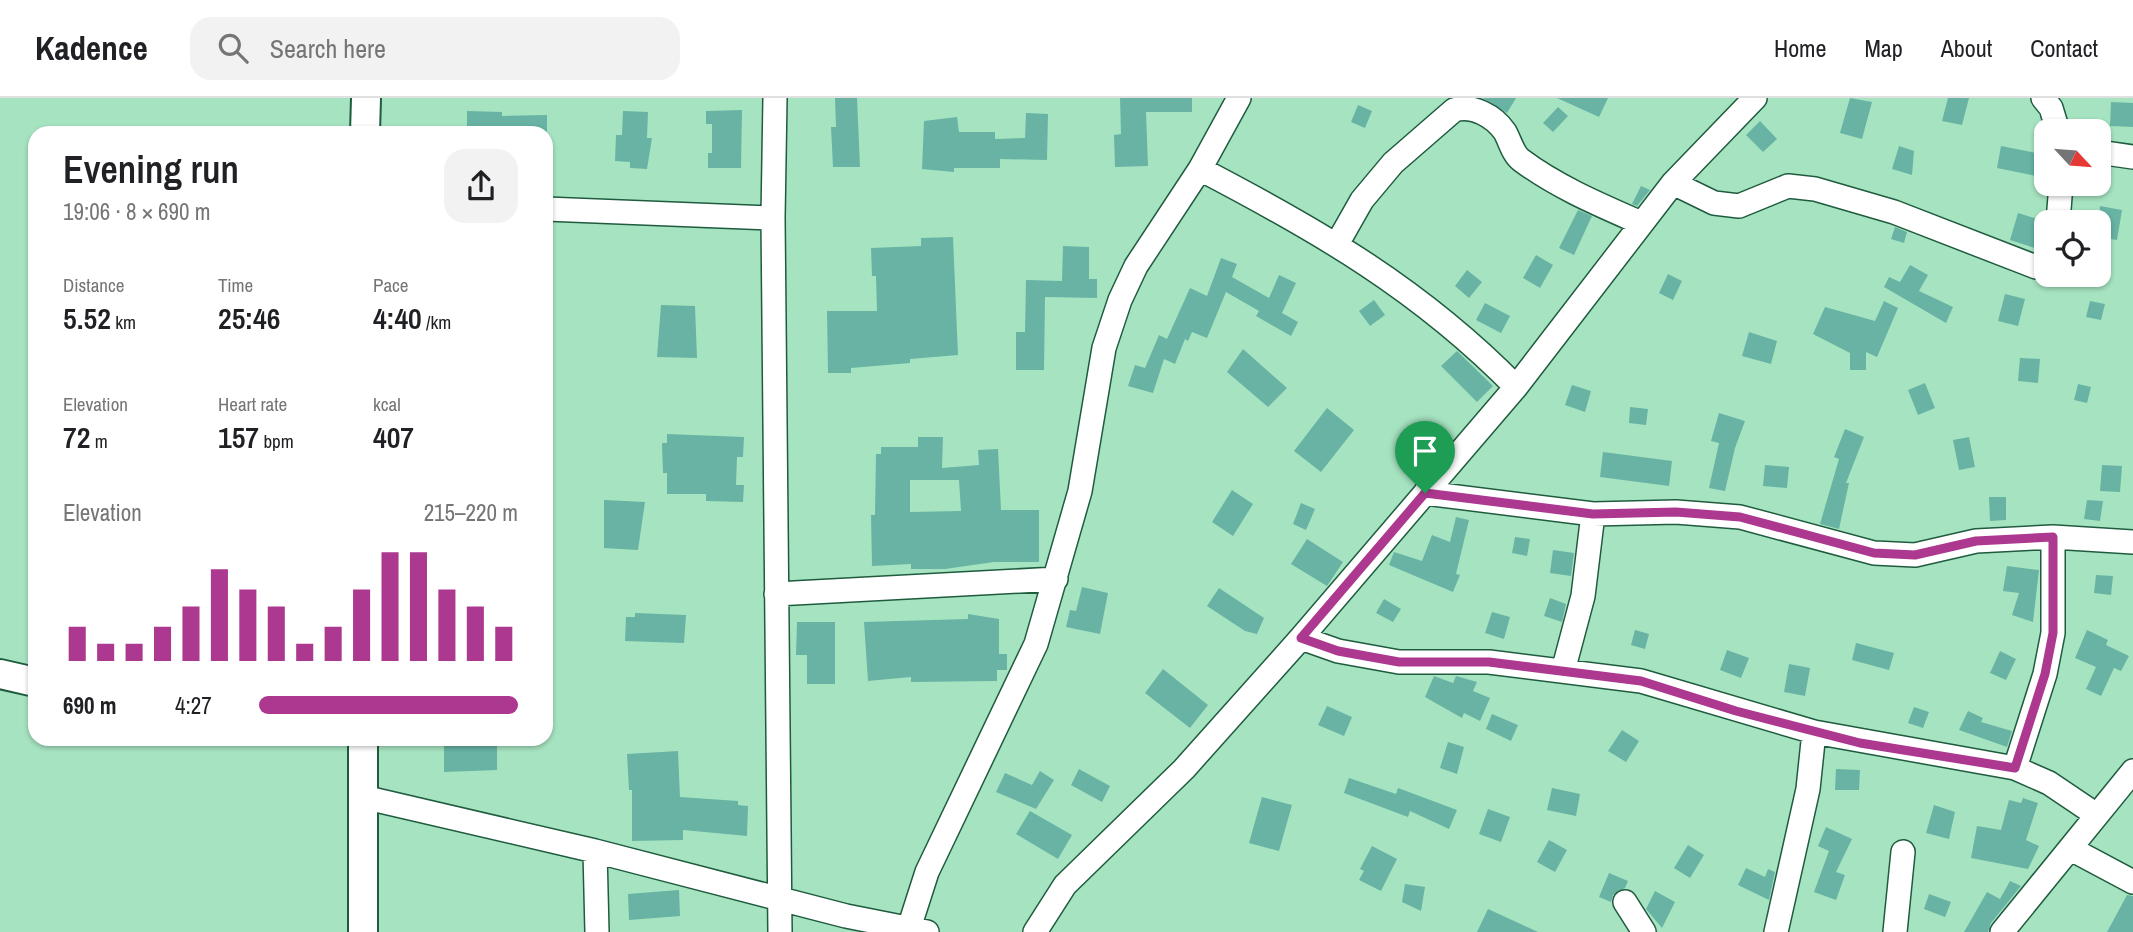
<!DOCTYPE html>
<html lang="en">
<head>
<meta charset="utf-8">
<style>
	body { margin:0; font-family:"Archivo Narrow",sans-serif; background:#f2f2f2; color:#202124; height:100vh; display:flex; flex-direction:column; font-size:26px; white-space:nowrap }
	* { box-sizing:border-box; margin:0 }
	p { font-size:23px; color:#757577 }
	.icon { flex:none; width:38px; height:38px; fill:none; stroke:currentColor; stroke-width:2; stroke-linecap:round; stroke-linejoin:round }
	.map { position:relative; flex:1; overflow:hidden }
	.panel { position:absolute; left:28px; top:28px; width:525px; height:620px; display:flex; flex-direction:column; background:#fff; border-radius:21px; box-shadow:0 2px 5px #0004 }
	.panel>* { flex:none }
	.needle { width:46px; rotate:116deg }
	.controls { position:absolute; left:2034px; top:21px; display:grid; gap:14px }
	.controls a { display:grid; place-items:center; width:77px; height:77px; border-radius:14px; background:#fff; box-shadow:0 2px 5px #0004; font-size:35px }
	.pin { position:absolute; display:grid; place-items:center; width:60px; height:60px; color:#fff; margin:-72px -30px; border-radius:50% 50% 50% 0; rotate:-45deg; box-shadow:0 0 7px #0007 }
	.pin .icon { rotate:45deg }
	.round { display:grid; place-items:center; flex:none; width:74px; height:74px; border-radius:21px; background:#f2f2f2 }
	.summary { display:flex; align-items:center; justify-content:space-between; height:119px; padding:0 35px }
	h1 { font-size:38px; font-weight:600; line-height:52px }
	.figures { display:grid; grid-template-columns:repeat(3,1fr); gap:10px; height:119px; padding:7px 35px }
	.figures div { display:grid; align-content:center }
	.figures b { font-size:30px; font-weight:600 }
	.figures small { font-size:19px; font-weight:400 }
	.figures p { font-size:19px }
	.chart { height:196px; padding:14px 35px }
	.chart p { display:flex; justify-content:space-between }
	.chart svg { width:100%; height:126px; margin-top:7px; stroke:#ad3890; stroke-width:6 }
	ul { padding:0 35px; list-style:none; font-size:23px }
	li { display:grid; grid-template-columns:112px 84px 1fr; align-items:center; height:52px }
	li i { height:18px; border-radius:9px; background:#ad3890 }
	header { display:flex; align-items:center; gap:42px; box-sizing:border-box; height:98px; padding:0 35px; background:#fff; border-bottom:2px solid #e0e0e0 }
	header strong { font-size:33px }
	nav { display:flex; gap:38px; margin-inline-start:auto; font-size:24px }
	.search { width:490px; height:63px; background:#f2f2f2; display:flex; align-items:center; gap:18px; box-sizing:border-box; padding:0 24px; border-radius:21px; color:#757577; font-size:26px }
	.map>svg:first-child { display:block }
	.building { fill:#68b3a4; fill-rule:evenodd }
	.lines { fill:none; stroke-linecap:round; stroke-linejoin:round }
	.minor-casing { stroke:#1f5b3e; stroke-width:26 }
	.major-casing { stroke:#1f5b3e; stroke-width:32 }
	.minor { stroke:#fff; stroke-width:23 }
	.major { stroke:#fff; stroke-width:28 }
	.route-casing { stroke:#fff; stroke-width:14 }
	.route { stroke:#ad3890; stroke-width:9 }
</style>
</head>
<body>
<header>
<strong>Kadence</strong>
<div class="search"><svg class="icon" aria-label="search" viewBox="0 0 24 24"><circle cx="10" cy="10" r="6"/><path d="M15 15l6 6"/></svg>Search here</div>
<nav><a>Home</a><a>Map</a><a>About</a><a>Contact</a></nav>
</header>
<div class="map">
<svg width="2133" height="834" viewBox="0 0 2133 834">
	<rect width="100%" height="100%" fill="#a6e4c1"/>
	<!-- building -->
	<path class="building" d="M835,0H857L860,69H833L831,29H836Z
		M1120,0H1192V14H1146L1148,68L1115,69L1114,37L1121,36Z
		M1483,0H1516L1507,15Z
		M1557,0H1608L1599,19Z
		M1850,0L1872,4L1862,41L1840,35Z
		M1948,0H1969L1962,27L1942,23Z
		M2111,4L2133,5V29L2110,28Z
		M1358,7L1372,13L1365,30L1351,24Z
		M1558,9L1568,18L1553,34L1543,25Z
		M742,12L741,70H708V55H712V26H706V13Z
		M467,13L502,14V18L547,17V35H467Z
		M623,13L648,14L647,40H652L647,71L630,70V64L615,63L616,37H622Z
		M1026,15L1048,16L1047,62L1000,61V70H954V74L922,71L924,23L957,19L959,34H995V41L1025,40Z
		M1760,23L1777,41L1763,54L1746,37Z
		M1899,48L1914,53L1912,77L1892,71Z
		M2001,48L2046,57V80L1997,70Z
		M1641,88L1650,92L1637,108L1632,106Z
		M2100,108L2122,112L2117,142L2098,139Z
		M1578,112L1592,118L1574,157L1559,150Z
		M2018,115L2044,123L2046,136L2041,152L2010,142Z
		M1895,129L1907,134L1904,145L1891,141Z
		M953,139L958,257L910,261V265L851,270V275H828L827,213H877L876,178H872L871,150L921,148V140Z
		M1063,148L1089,149V181H1097V200L1045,199L1044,272H1016V234H1025L1026,182L1062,183Z
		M1536,157L1553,167L1540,190L1523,180Z
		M1221,160L1237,166L1232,179L1269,200L1279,177L1296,185L1282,215L1298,224L1291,238L1256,218L1259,213L1226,194L1207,240L1192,234L1188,243L1185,241L1175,266L1164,261L1153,295L1128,288L1135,267L1145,270L1159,237L1167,241L1190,190L1207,198Z
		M1910,167L1928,177L1919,193L1953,209L1946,225L1884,189L1889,179L1900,184Z
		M1467,172L1482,184L1469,200L1455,188Z
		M1668,176L1682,183L1673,202L1659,195Z
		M2005,196L2025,201L2018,228L1998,223Z
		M1374,202L1385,217L1370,228L1359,213Z
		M1884,203L1898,210L1877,259L1866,254V272H1850V255L1813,236L1825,209L1875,223Z
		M2090,203L2105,206L2101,222L2086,219Z
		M1485,205L1510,218L1501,235L1476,222Z
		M661,207L695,208L697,260L657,259Z
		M1749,234L1777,243L1771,266L1742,258Z
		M1243,251L1287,290L1268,309L1227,274Z
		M1457,253L1493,288L1477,304L1441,268Z
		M2020,260L2040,261L2038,285L2018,283Z
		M1925,285L1935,310L1918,317L1908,292Z
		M2078,286L2091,289L2087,305L2074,302Z
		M1572,287L1591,293L1585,314L1565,307Z
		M1630,309L1648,311L1646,327L1629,325Z
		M1327,310L1354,332L1321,374L1294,353Z
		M1719,315L1745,323L1735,350L1725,393L1709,390L1719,345L1711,343Z
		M1845,331L1864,339L1846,385H1849L1839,431L1820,426L1839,361L1834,359Z
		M667,336L744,339L743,359H737L736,387H744L743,404L706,403V396H667V375H663L662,345H667Z
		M918,339H943L942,370L979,367L978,352L998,351L1001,412H1039V464H994L945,471H911V466L872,468L871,417H875L876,356H881V349H918ZM910,382H959L961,413L910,414Z
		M1969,339L1975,369L1959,372L1953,342Z
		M1603,354L1672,363L1669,388L1600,379Z
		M1765,367L1789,369L1787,390L1763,388Z
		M2102,367L2122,368L2120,394L2100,393Z
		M1232,392L1253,406L1233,438L1212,424Z
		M1989,399H2006V422L1990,423Z
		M604,402L645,404L638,452L604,450Z
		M2087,402L2103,403L2100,423L2084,421Z
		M1301,405L1315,411L1306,432L1293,426Z
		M1456,419L1469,422L1456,476L1460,477L1453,494L1389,467L1394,454L1422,463L1432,437L1450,444Z
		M1515,439L1530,441L1527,458L1512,455Z
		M1307,441L1343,464L1327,488L1291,466Z
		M1553,452L1574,455L1571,478L1550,475Z
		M2007,468L2039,472L2033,524L2012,517L2019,495L2003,493Z
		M2096,477L2113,478L2111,497L2094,495Z
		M1082,489L1108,495L1100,536L1066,529L1070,512L1076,513Z
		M1219,490L1264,520L1257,536L1245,533L1207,508Z
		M1550,500L1566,506L1562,524L1544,518Z
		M1384,501L1401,511L1393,524L1376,515Z
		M1492,514L1510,519L1504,541L1485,535Z
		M635,515L686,517L684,545L625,543L626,519H635Z
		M968,516L999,521V556H1007V572H997V583L911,584V579L868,583L864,524L968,521Z
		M797,524H835V586H807V557H796Z
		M1635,532L1649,536L1645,551L1631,547Z
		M2087,532L2108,542L2106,547L2129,558L2121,573L2114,570L2101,598L2086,591L2096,569L2075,560Z
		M1856,545L1894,555L1889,572L1852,562Z
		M1727,552L1749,560L1741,580L1720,572Z
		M2000,553L2016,561L2006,582L1990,575Z
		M1789,566L1810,570L1805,598L1784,594Z
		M1163,571L1208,607L1190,630L1145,595Z
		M1434,578L1453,585L1456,578L1477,584L1473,593L1490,600L1480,623L1464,615L1462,620L1425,599Z
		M1327,608L1352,619L1344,638L1318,627Z
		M1914,609L1929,614L1923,630L1908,625Z
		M1968,613L1983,620L1981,624L2012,633L2007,649L1959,632Z
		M1492,616L1518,627L1511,643L1486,631Z
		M1622,632L1639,643L1626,664L1608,653Z
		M444,640H497V672L444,674Z
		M1448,644L1464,649L1457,676L1440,670Z
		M678,653L680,699L738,703V707L748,708L747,738L683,732V742L632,743V692H629L627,656Z
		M1079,671L1110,688L1102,704L1071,687Z
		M1836,671L1860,672L1859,692H1835Z
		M1040,673L1054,682L1036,711L996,694L1005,675L1032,687Z
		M1349,680L1396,696L1398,690L1457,712L1449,731L1410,713L1408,719L1344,695Z
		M1552,690L1580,696L1576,718L1547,712Z
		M1262,699L1292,707L1279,753L1249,745Z
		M2023,700L2038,705L2026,742L2039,748L2028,771L1971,760L1977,728L2001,732L2009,702L2021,705Z
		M1934,707L1955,714L1949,741L1926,735Z
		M1488,711L1510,719L1501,744L1479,736Z
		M1030,713L1072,737L1058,761L1016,736Z
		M1826,729L1852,741L1836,774L1845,777L1836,802L1814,794L1829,753L1818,748Z
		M1549,742L1567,752L1555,774L1537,764Z
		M1688,747L1704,757L1690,780L1674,770Z
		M1372,748L1397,761L1381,793L1359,782L1364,773L1360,771Z
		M1746,770L1765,779L1768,771L1775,774L1769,802L1738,787Z
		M1609,775L1628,783L1625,790L1613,797L1611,804L1599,799Z
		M2010,783L2021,788L1991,825L1988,834H1964L1987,794L2000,801Z
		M1405,786L1425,789L1421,813L1402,804Z
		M679,792L680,818L629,822L628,796Z
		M1655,793L1675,804L1662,830L1646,811Z
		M1929,796L1951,804L1945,819L1924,811Z
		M2127,797L2133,798V834H2107Z
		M1488,811L1538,834H1477Z"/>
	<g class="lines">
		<!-- minor casing -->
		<g class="minor-casing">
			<path id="minor" d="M775,0L773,120L780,834
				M2043,0L2051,10L2058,33
				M2098,54L2133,59
				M1200,71C1319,133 1421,192 1516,289
				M1673,85L1714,105L1739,108L1788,88L1815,91L1894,114L2036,169L2046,167
				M546,111L773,120
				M2058,124L2061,86
				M1337,146L1362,102L1393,65L1454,12C1472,6 1494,18 1505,34C1510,43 1513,56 1521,62C1557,89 1600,107 1641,125
				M1425,395L1593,416L1583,498L1563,573
				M1593,416L1676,414L1740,419L1874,455L1915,457L1976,443L2053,439L2133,444
				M776,496L1056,481
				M1301,540L1338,553L1399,564H1489L1641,583L1814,634L2015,670L2049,685L2095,716
				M2015,670L2045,576L2053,535V439
				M363,699L595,753L846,818L927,834
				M2071,751L2133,784
				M595,753L597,834
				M1625,804L1644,834
				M909,830L927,774L1036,546L1080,393L1104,250L1120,202L1136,168L1200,71L1239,0
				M1035,834L1065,787L1184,671L1301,540L1516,289L1673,85L1755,0
				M1776,834L1808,691L1814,634
				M1895,834L1903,754
				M2002,834L2133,673"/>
		</g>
		<!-- major casing -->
		<g class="major-casing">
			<path id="major" d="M365,35L366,0
				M0,576L35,584
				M363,640V834"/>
		</g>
		<!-- minor -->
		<use href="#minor" class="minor"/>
		<!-- major -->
		<use href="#major" class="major"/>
	</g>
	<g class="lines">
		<!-- route casing -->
		<g class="route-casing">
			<path id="route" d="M1425,395L1593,416L1676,414L1740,419L1874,455L1915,457L1976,443L2053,439V535L2045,576L2015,670L1860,645L1736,613L1641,583L1489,564H1399L1338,553L1301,540Z"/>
		</g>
		<!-- route -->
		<use href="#route" class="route"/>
	</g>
</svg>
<div class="controls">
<a><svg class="needle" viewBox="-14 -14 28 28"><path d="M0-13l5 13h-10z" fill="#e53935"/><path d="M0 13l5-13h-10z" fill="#757577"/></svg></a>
<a><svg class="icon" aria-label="locate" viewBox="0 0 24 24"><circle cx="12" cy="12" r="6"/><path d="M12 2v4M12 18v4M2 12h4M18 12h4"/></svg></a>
</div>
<div class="pin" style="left:1425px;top:395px;background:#1e9e55"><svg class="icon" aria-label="arrive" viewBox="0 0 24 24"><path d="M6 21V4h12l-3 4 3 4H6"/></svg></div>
<section class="panel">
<div class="summary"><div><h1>Evening run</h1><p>19:06 · 8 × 690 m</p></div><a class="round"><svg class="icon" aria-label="share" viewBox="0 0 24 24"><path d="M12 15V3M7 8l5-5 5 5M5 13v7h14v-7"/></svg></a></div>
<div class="figures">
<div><p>Distance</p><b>5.52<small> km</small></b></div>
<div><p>Time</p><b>25:46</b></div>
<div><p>Pace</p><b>4:40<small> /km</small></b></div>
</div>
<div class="figures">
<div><p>Elevation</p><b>72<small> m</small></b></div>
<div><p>Heart rate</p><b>157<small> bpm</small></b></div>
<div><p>kcal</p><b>407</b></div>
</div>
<div class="chart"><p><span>Elevation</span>215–220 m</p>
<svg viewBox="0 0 160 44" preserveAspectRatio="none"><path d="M5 44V32M15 44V38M25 44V38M35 44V32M45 44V25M55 44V12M65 44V19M75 44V25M85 44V38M95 44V32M105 44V19M115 44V6M125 44V6M135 44V19M145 44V25M155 44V32"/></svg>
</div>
<ul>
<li><b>690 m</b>4:27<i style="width:100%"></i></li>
</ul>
</section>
</div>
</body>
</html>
